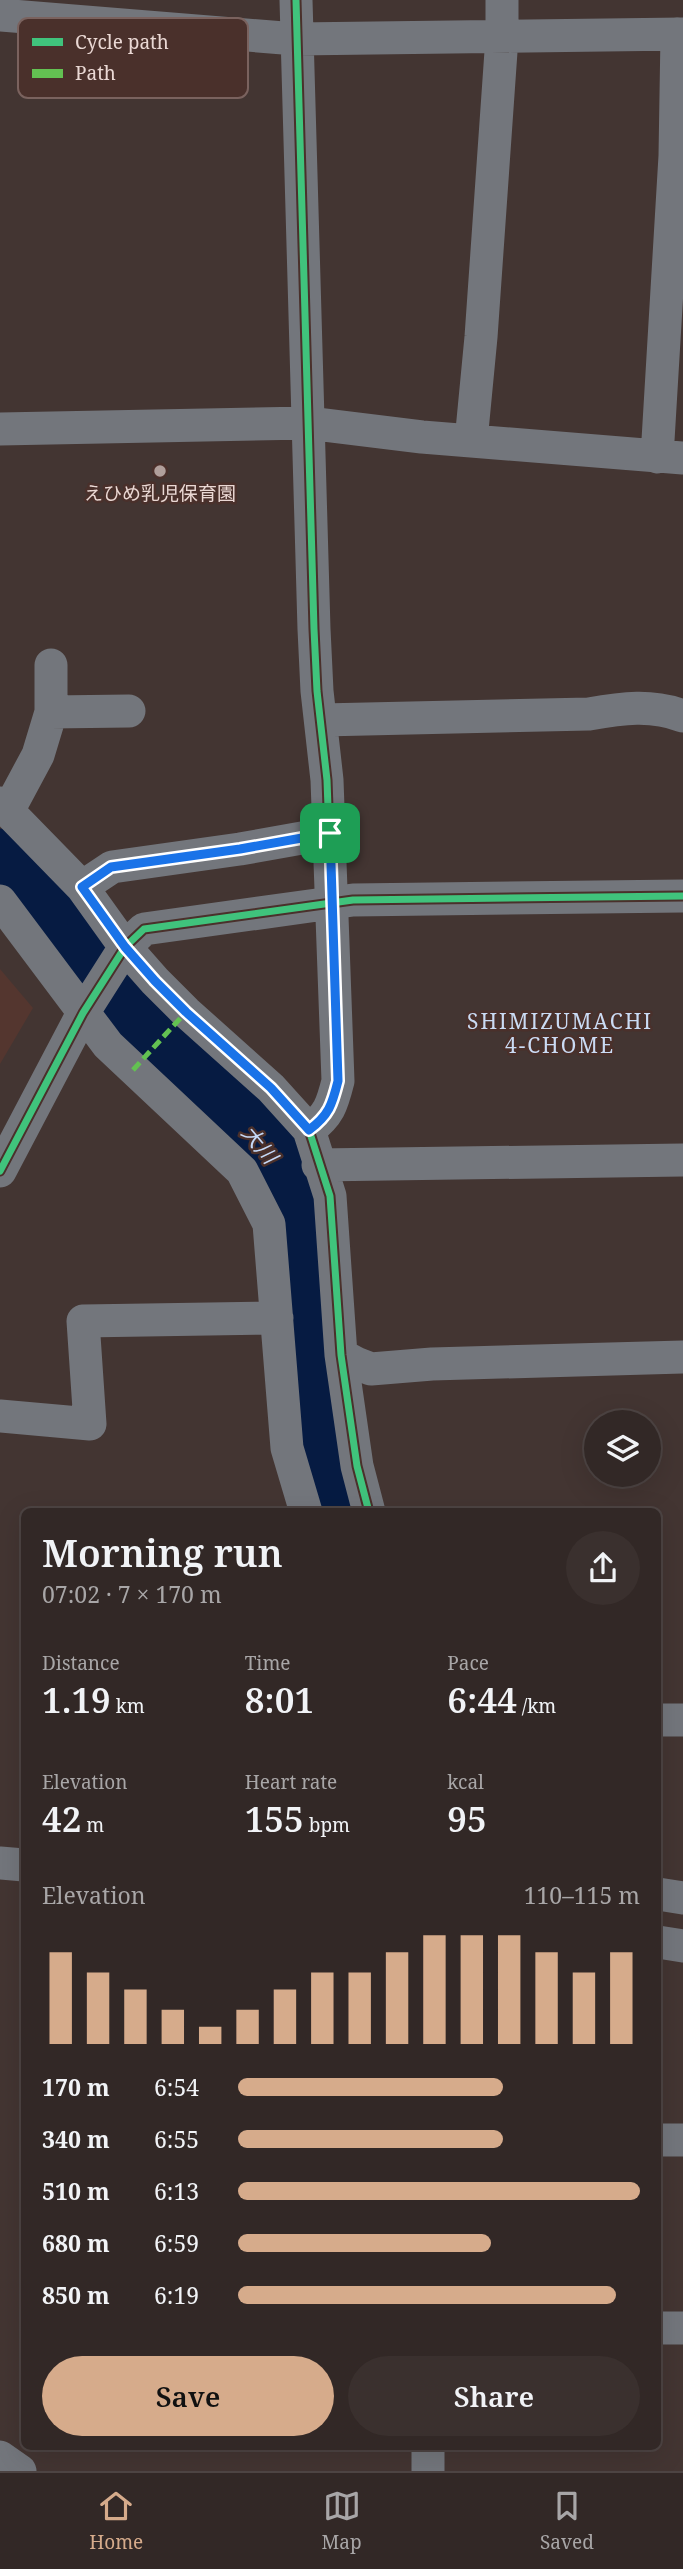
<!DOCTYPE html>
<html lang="en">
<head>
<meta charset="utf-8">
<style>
	body { margin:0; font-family:"Noto Serif","Noto Sans JP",serif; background:#3a302e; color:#f1f3f6; height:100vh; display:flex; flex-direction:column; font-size:26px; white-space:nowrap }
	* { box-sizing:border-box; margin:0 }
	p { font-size:23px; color:#a8a6a7 }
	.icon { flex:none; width:38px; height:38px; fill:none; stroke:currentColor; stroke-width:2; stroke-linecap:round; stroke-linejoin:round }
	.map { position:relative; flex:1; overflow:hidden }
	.drawer { position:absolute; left:21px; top:1508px; width:640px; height:942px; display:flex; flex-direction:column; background:#322826; border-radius:10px; box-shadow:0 7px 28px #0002,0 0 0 2px #4d4443 }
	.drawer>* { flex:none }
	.fabs { position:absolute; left:584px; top:1410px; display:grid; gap:14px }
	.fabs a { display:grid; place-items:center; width:77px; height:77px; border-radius:50%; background:#322826; box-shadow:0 7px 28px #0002,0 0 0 2px #4d4443; font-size:35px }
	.pin { position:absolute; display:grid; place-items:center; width:60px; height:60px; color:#fff; margin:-30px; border-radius:14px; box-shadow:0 4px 10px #0006 }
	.round { display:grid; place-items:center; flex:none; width:74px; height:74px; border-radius:37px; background:#3a302e }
	.summary { display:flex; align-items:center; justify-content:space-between; height:119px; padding:0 21px }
	h1 { font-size:38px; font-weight:600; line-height:52px }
	.figures { display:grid; grid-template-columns:repeat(3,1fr); gap:10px; height:119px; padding:7px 21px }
	.figures div { display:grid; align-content:center }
	.figures b { font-size:35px; font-weight:600 }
	.figures small { font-size:19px; font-weight:400 }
	.figures p { font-size:19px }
	.chart { height:196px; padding:14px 21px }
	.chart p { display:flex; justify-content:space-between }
	.chart svg { width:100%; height:126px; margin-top:7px; stroke:#d6ab8b; stroke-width:6 }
	.button { display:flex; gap:14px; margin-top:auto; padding:14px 21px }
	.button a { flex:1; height:80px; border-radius:42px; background:#d6ab8b; color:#111; font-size:28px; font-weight:600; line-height:80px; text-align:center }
	.button a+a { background:#3a302e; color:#f1f3f6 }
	ul { padding:0 21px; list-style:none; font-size:23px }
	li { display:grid; grid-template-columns:112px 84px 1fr; align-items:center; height:52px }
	li i { height:18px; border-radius:9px; background:#d6ab8b }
	.dock { display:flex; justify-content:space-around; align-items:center; height:98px; border-top:2px solid #4d4443; background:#322826; font-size:19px; color:#a8a6a7 }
	.dock a { display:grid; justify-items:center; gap:4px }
	.dock .current { color:#d6ab8b }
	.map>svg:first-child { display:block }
	.built { fill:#54362f }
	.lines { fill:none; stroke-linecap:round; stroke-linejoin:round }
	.river { stroke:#061b42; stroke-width:63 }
	.minor { stroke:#73767c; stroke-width:33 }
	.quiet { stroke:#63c152; stroke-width:5; stroke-dasharray:10 5; stroke-linecap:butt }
	.cycleway-casing { stroke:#4a302b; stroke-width:11 }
	.cycleway { stroke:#40c37c; stroke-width:7 }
	.route-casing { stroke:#fff; stroke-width:14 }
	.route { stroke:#1a73e8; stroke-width:9 }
	.poi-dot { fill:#b09f9b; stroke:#4a302b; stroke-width:2.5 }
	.labels { text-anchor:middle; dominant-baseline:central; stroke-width:5; stroke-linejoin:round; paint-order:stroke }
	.poi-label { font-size:19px; fill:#ead8d4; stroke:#4a302b }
	.neighbourhood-label { font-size:21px; letter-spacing:2px; fill:#cadbf4; stroke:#4a302b }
	.water-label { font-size:21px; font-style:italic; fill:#c5d9f8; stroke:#4a302b }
	.key { fill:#4a302b; stroke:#7a625e; stroke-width:2 }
	.key-label { font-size:19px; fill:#ead8d4 }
</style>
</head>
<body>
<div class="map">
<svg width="683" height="2471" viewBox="0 0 683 2471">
	<rect width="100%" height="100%" fill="#433532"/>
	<!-- built -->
	<path class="built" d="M0,969L33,1008L0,1064Z"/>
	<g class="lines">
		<!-- river -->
		<path class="river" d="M0,860L61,920L188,1073L266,1145L303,1205L314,1380L327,1448L346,1512"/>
		<!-- minor -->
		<path class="minor" d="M296,0L314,629L317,691L327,780L338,1081C332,1105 329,1115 309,1130L330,1196L341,1355L357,1466L369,1512
			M0,15L296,39L683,34
			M0,429L308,423L422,437L683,458
			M471,441L481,337L502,37V0
			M657,457L675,156L677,34
			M51,712L129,711
			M322,720L589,714C622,708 652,704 683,716
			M0,803L82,887L125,947L155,981L186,1012L271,1088L309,1130
			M8,811L38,755L51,712V665
			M82,887L112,867L240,849L330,833
			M0,901L108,1045L242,1171L269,1224L287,1448L306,1512
			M318,1165L683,1160
			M0,1171L83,1013L125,947L144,929L353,900L683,896
			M341,1355L358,1364L371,1369L432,1364L683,1357
			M0,1416L90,1424L83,1321L277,1318
			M658,1720H683
			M0,1863L24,1865
			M658,1894L683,1898
			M658,1942L683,1946
			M658,2140H683
			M658,2328H683
			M428,2446V2471
			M0,2457L20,2471"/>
		<!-- quiet -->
		<path class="quiet" d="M133,1070L186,1012"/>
		<!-- cycleway casing -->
		<g class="cycleway-casing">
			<path id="cycleway" d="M296,0L314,629L317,691L327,780L338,1081C332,1105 329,1115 309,1130L330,1196L341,1355L357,1466L369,1512
				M0,1171L83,1013L125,947L144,929L353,900L683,896"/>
		</g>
		<!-- cycleway -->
		<use href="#cycleway" class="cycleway"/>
	</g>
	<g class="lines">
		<!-- route casing -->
		<g class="route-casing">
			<path id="route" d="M330,833L338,1081C332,1105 329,1115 309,1130L271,1088L186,1012L155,981L125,947L82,887L111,867L240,849Z"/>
		</g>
		<!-- route -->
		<use href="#route" class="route"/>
	</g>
	<!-- markers -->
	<circle class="poi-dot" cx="160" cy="471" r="7"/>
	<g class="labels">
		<!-- poi labels -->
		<g class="poi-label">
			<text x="160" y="493">えひめ乳児保育園</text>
		</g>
		<!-- neighbourhood labels -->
		<g class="neighbourhood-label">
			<text x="560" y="1021">SHIMIZUMACHI<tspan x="560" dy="24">4-CHOME</tspan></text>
		</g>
		<!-- water labels -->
		<g class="water-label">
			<text transform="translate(260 1144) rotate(50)">大川</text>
		</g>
	</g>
	<!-- legend -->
	<rect x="18" y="18" width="230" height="80" rx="10" class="key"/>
	<rect x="32" y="38" width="31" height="8" fill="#40c37c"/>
	<rect x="32" y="69" width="31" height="9" fill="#63c152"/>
	<g class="key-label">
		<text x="75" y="49">Cycle path</text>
		<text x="75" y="80">Path</text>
	</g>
</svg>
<div class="fabs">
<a><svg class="icon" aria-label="layers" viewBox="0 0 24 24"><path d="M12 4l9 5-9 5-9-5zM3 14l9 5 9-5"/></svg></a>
</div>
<div class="pin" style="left:330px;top:833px;background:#1e9e55"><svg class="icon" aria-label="arrive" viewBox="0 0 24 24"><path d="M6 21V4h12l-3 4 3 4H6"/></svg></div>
<section class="drawer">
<div class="summary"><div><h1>Morning run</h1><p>07:02 · 7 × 170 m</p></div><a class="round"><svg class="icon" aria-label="share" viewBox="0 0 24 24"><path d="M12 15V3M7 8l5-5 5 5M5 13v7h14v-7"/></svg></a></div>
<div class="figures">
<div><p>Distance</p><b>1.19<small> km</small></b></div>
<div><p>Time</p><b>8:01</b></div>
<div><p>Pace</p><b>6:44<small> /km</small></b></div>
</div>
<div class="figures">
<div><p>Elevation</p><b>42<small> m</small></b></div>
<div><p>Heart rate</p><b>155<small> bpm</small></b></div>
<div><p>kcal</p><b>95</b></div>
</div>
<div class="chart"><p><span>Elevation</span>110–115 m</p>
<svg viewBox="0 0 160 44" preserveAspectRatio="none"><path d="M5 44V12M15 44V19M25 44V25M35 44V32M45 44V38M55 44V32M65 44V25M75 44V19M85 44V19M95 44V12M105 44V6M115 44V6M125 44V6M135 44V12M145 44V19M155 44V12"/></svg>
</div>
<ul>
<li><b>170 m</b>6:54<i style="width:66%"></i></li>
<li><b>340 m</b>6:55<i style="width:66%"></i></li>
<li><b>510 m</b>6:13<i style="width:100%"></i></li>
<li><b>680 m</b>6:59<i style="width:63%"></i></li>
<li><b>850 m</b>6:19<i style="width:94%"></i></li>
</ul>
<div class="button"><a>Save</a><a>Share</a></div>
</section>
</div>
<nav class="dock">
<a class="current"><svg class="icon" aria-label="home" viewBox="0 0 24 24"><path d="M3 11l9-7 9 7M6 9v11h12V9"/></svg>Home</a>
<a><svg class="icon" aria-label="map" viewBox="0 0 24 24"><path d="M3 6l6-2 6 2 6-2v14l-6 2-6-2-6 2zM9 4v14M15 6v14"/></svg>Map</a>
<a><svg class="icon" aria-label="saved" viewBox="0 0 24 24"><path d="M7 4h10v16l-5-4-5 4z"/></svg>Saved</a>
</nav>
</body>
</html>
